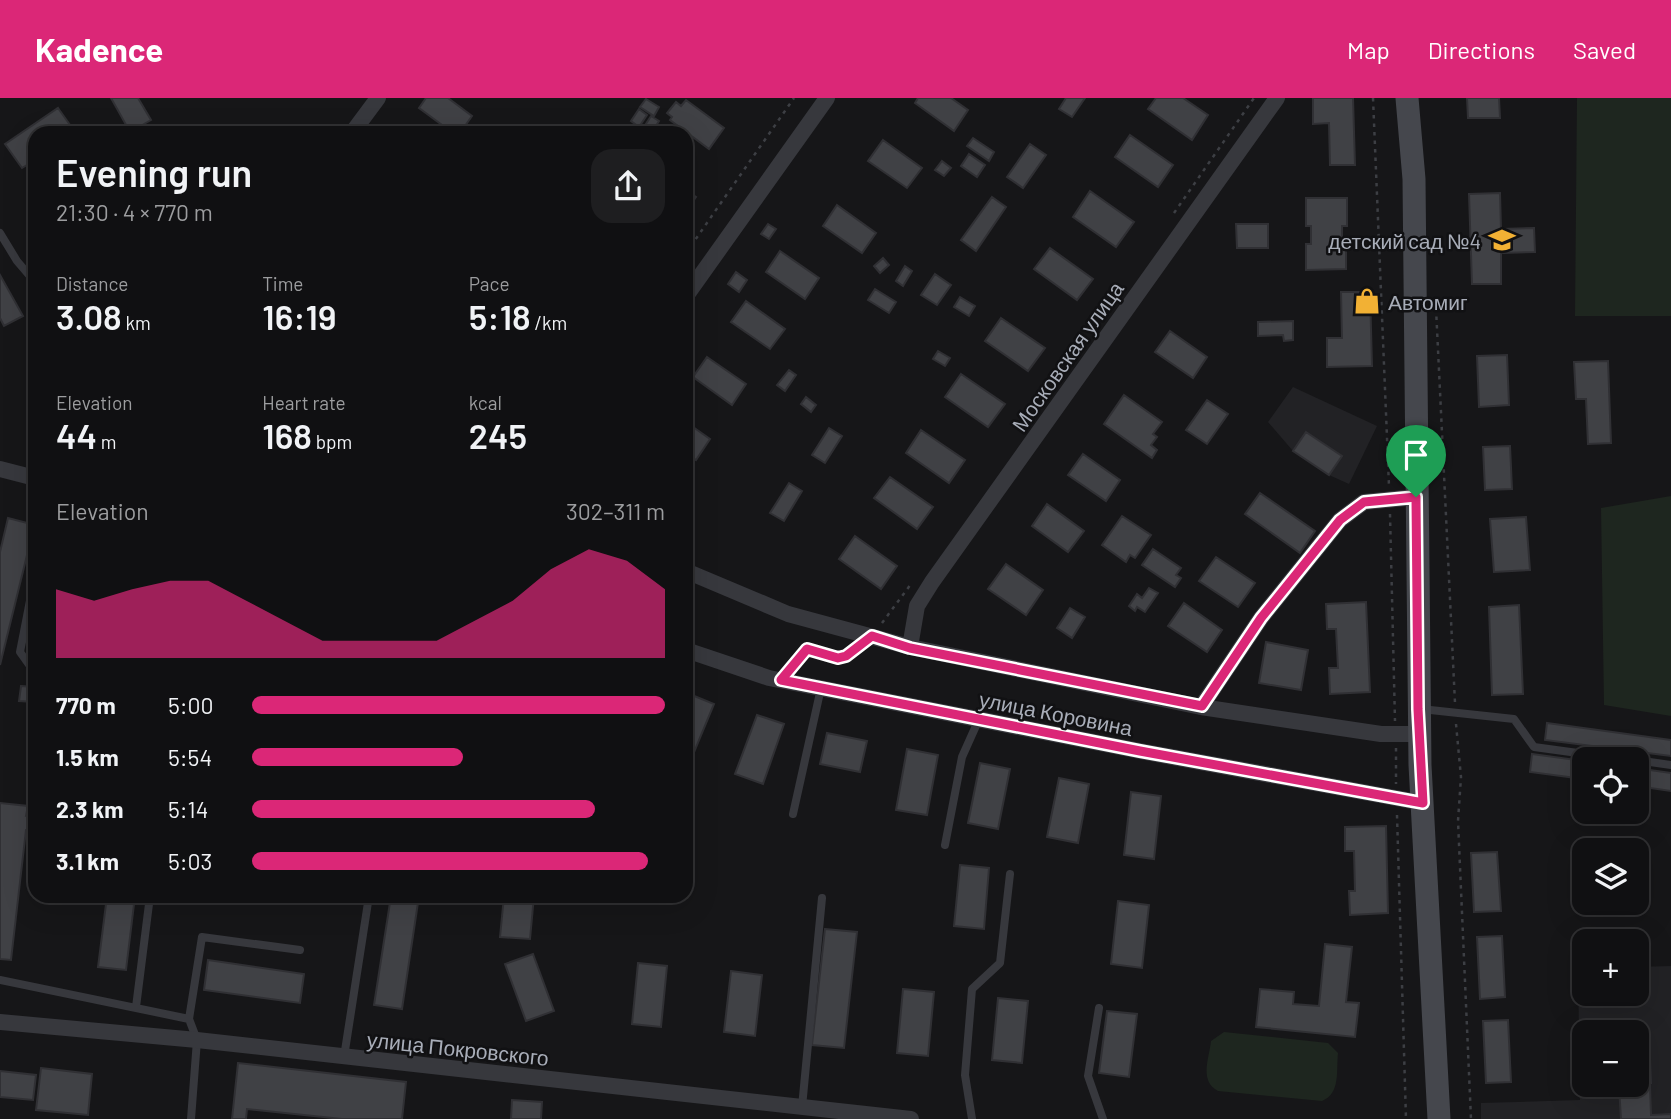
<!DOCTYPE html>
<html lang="en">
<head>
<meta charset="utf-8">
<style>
	body { margin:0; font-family:Barlow,sans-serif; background:#1e1e20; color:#f1f3f6; height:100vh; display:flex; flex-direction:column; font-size:26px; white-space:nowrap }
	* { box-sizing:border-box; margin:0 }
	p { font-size:23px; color:#9c9d9f }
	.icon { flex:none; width:38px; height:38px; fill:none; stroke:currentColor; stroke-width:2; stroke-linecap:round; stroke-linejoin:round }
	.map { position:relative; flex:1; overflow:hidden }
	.drawer { position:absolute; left:28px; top:28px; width:665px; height:777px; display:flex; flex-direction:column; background:#101012; border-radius:21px; box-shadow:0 7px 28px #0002,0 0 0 2px #303032 }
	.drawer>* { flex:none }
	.tools { position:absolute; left:1572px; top:649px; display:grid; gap:14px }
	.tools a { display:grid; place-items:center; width:77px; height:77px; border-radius:14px; background:#101012; box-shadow:0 7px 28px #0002,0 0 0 2px #303032; font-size:35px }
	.pin { position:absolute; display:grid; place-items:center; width:60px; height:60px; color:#fff; margin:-72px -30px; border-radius:50% 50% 50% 0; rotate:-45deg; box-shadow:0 0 7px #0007 }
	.pin .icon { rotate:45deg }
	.round { display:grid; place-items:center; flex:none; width:74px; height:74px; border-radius:21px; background:#1e1e20 }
	.summary { display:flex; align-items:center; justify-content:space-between; height:119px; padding:0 28px }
	h1 { font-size:38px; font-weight:600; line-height:52px }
	.stats { display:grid; grid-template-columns:repeat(3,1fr); gap:10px; height:119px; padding:7px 28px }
	.stats div { display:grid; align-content:center }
	.stats b { font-size:35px; font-weight:600 }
	.stats small { font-size:19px; font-weight:400 }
	.stats p { font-size:19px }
	.chart { height:196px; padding:14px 28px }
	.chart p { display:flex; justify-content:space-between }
	.chart svg { width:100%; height:126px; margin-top:7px; fill:#db2777; opacity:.7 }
	ul { padding:0 28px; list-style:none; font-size:23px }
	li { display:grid; grid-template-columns:112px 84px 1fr; align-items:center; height:52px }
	li i { height:18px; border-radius:9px; background:#db2777 }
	header { display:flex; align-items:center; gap:42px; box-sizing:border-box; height:98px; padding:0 35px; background:#db2777; color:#fff }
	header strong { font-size:33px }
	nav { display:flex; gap:38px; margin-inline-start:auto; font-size:24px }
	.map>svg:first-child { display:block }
	.built { fill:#222225; fill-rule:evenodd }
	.green { fill:#1e261f }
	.building { fill:#404145; stroke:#303034; stroke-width:2 }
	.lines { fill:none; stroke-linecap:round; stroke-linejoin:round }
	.path { stroke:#3d3f44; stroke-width:2.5; stroke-dasharray:3.5 5; stroke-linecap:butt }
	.lane { stroke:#37383d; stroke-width:8 }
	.street { stroke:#37383d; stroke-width:16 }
	.secondary { stroke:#45474d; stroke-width:23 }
	.route-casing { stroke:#fff; stroke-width:14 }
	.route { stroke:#db2777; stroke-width:9 }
	.labels { text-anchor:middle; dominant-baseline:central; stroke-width:5; stroke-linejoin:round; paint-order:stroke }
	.poi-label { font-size:21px; fill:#a8adb8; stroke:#111113; text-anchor:end }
	.street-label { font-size:21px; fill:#a8adb8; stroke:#111113 }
</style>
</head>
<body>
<header>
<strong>Kadence</strong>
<nav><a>Map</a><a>Directions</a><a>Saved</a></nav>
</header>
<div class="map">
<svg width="1671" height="1021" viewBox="0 0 1671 1021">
	<rect width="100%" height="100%" fill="#161618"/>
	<!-- built -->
	<path class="built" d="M1293,289L1377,328L1349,386L1329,377L1293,353L1268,324Z
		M1671,868V1021H1481V1005L1580,1002L1578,870H1584V896H1636V869ZM1584,934H1636V987H1584Z"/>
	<!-- green -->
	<path class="green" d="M1577,0H1671V218H1575Z
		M1671,398V618L1604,607L1601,410Z
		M1224,934L1328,945L1338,955C1336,973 1341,995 1322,1003L1218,993C1199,983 1209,961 1211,943Z"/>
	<!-- building -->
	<path class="building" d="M111,0H138L151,22L130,34Z
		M426,0H448L472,18L460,35H453L419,10Z
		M918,0H951L968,12L954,33L915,5Z
		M1066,0H1085L1072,19L1059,11Z
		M1156,0H1183L1208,17L1192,42L1148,11Z
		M1313,0H1353L1355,67H1330L1329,25L1313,26Z
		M1467,0H1499L1500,20H1468Z
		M646,1L659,9L654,18L640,9Z
		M686,2L724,30L709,51L670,22L672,19L667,15L676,4L681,8Z
		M58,10L75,34L35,35V62L22,70L5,46Z
		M639,11L647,17L639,29L631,23Z
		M651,18L659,23L652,34L644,29Z
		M1130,37L1173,67L1158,89L1115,59Z
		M973,40L994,54L989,63L967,48Z
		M883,42L922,70L907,90L868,63Z
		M1030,46L1046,57L1023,90L1007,79Z
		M969,56L985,67L977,79L961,68Z
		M942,63L951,70L944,78L935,72Z
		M686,92L696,99L686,113Z
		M1090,93L1134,124L1116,149L1073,119Z
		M1500,95L1501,131L1534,130L1535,154L1501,155V186H1472L1469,96Z
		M992,99L1006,109L976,153L961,142Z
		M1306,100H1347V128H1342V146H1346V171L1306,172V146H1311V128H1306Z
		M837,107L876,135L862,155L823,128Z
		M768,126L776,131L769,141L761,136Z
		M1236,126H1268V150H1237Z
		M1050,150L1093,181L1077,202L1034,171Z
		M780,153L819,180L805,201L766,174Z
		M883,160L889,167L880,175L874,168Z
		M905,168L912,173L903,188L896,183Z
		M736,174L747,182L739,194L728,186Z
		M935,176L951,187L937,207L921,197Z
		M0,177L23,218L4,228L0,220Z
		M875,191L896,204L889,215L868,202Z
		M1341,194H1370L1372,268L1327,269V240H1342Z
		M960,199L975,208L969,218L954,209Z
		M746,203L785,231L770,251L731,224Z
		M1001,220L1045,250L1028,273L985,243Z
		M1293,223V242L1284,243L1283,237L1258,238V224Z
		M1170,233L1207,259L1193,280L1155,254Z
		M938,253L950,260L945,268L933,261Z
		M1507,257L1509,307L1479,309L1477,258Z
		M707,259L746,286L732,307L693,279Z
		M1608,263L1611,345L1588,346L1586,301H1576L1574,264Z
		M789,272L796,277L785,293L777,287Z
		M961,276L1005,306L988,329L945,299Z
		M1124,297L1162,324L1153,336L1157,339L1151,347L1157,352L1152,360L1104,326Z
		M806,299L816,307L811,314L801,306Z
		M1207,302L1228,316L1207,346L1186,332Z
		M686,324L710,341L696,362L686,355Z
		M829,330L842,338L825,365L812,357Z
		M921,332L965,362L949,385L906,355Z
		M1306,334L1342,358L1329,377L1293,353Z
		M1510,348L1512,391L1485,392L1483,349Z
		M1083,356L1120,382L1106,403L1068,377Z
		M890,379L933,409L917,431L874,400Z
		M789,385L802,393L784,423L770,415Z
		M1260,395L1315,433L1300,455L1245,416Z
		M1047,406L1084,433L1068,454L1032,428Z
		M1122,418L1151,437L1135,460L1130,457L1126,464L1102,447Z
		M1526,419L1530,472L1494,474L1490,421Z
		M8,420L35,427V455L28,453L0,567V454Z
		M855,438L897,468L881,491L839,461Z
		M1153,451L1181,470L1176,477L1181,480L1175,489L1142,467Z
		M1216,459L1255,485L1238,509L1199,483Z
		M1006,466L1043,492L1026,517L988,491Z
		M1149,490L1158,495L1145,514L1137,509L1135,513L1129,508L1137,496L1142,500Z
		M1366,504L1370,594L1330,596L1329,570H1338L1336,531H1327L1326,506Z
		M1184,505L1222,532L1207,554L1168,528Z
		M1519,507L1523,596L1492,597L1489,509Z
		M1070,510L1085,519L1072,540L1057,530Z
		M1266,544L1308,552L1301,592L1259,585Z
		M21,588L35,589V604L19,603Z
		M687,595L714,606L690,664L686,662Z
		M757,617L784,626L763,686L735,676Z
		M1547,625L1671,642V658L1545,642Z
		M827,635L867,643L860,674L820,666Z
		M907,651L938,657L927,717L896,712Z
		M1532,656L1584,663V681L1530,674Z
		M980,665L1010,671L998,731L968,725Z
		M1636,670L1671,675V693L1636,688Z
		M1059,680L1089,686L1078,745L1047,739Z
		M1131,694L1161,698L1154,761L1124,757Z
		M0,705L28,708L26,718L35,719V733L26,732L11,862L0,861Z
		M1386,728L1388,815L1350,817L1349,793H1355L1354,753H1345V729Z
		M1497,754L1501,813L1474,814L1471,755Z
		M960,767L989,770L984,831L954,828Z
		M107,798H135L126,872L98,869Z
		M391,798H419L402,911L374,907Z
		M504,798H534L530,841L500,839Z
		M1118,803L1149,807L1142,870L1111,866Z
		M825,831L857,834L844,950L812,947Z
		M1502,838L1505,899L1480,901L1477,839Z
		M1325,846L1352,849L1346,904L1359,905L1355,939L1256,929L1260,891L1294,894L1293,906L1319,908Z
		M533,856L554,913L526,923L505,866Z
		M208,862L304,876L300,905L204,892Z
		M638,865L667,868L661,929L632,926Z
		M731,873L762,877L755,938L724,934Z
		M903,891L934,894L928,958L897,955Z
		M998,900L1028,903L1022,965L992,962Z
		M1107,913L1137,916L1129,979L1099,975Z
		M1508,922L1511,984L1486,985L1483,923Z
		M1636,961H1650L1651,985L1636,986Z
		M238,965L406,984L402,1021H342L247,1011L246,1021H232Z
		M41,970L92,976L88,1017L36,1012Z
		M0,973L36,977L33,1002L0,999Z
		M1650,988L1651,1017L1671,1016V1021H1621L1619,989Z
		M512,1002L542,1004L541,1021H511Z"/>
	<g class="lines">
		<!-- path -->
		<path class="path" d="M1373,0L1389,388
			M1174,115L1254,0
			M686,155L794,0
			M1436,210L1455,605
			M1390,416L1395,623
			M882,525L911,486
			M792,569L807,551C830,551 835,567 858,550
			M1456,626L1461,679L1458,723L1471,1021
			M1396,650V686
			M1397,717L1406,1021"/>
		<!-- lane -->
		<path class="lane" d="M0,135L17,163L35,184
			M35,477L20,554L35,575
			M1421,611L1514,621L1534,649L1629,662
			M1636,662L1671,667
			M793,716L821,590
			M945,747L962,659L979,621
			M0,882L189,921L197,942L191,1021
			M136,909L150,798
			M1099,910L1088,978L1103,1021
			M189,921L202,839L300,852
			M344,959L369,798
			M802,1009L822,800
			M972,1021L965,977L972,891L1000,865L1010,776"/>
		<!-- street -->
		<path class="street" d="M352,35L378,0
			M686,198L827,0
			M0,371L35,380
			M686,473L788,516L910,549L1201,609L1381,636H1420
			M910,549L917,508L932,484L1277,0
			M686,552L769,580L1140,653L1423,705
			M1201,609L1261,520L1340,422L1364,404L1416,399
			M0,924L197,942L911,1021"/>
		<!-- secondary -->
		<path class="secondary" d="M1407,0L1414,81L1420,667L1439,1021"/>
	</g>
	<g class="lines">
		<!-- route casing -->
		<g class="route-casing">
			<path id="route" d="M1416,399L1418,611L1423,705L1140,653L781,582L807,551L838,560L846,558L872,538L910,550L1202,608L1261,520L1340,422L1364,404Z"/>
		</g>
		<!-- route -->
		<use href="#route" class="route"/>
	</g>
	<!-- icons -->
	<defs>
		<g id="school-bare" transform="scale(2.1)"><path d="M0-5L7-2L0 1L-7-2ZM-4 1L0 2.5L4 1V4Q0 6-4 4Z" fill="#f2b134" stroke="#111113" stroke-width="2.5" paint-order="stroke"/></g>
		<g id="shop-bare" transform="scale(2.1)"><path d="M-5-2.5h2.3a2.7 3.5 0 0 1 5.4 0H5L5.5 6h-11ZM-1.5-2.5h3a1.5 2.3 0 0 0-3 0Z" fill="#f2b134" stroke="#111113" stroke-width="2.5" paint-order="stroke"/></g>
	</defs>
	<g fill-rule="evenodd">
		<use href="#school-bare" x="1502" y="142"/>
		<use href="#shop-bare" x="1367" y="203"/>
	</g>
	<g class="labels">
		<!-- poi labels -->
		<g class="poi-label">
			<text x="1481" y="142">детский сад №4</text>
			<text x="1388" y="203" text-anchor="start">Автомиг</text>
		</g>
		<!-- street labels -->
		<g class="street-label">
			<text transform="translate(1067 258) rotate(-55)">Московская улица</text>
			<text transform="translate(1056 615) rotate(11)">улица Коровина</text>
			<text transform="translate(458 950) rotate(6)">улица Покровского</text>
		</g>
	</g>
</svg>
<div class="tools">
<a><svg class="icon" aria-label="locate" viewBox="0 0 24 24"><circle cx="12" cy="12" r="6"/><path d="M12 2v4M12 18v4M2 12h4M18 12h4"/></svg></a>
<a><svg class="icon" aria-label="layers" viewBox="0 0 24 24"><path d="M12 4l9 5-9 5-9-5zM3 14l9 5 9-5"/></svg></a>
<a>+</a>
<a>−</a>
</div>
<div class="pin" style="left:1416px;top:399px;background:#1e9e55"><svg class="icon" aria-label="arrive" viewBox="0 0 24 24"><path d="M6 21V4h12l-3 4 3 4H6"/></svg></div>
<section class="drawer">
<div class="summary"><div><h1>Evening run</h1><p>21:30 · 4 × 770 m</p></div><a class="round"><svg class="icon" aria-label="share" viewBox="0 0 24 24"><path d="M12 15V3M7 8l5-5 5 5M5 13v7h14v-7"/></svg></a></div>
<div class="stats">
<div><p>Distance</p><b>3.08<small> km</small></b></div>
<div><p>Time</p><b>16:19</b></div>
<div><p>Pace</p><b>5:18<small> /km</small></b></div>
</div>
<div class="stats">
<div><p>Elevation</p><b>44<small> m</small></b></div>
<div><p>Heart rate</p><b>168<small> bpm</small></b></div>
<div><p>kcal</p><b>245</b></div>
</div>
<div class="chart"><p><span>Elevation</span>302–311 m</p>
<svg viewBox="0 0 160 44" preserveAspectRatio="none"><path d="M0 44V20L10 24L20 20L30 17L40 17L50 24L60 31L70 38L80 38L90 38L100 38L110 31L120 24L130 13L140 6L150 10L160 20V44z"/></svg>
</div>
<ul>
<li><b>770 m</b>5:00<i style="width:100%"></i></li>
<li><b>1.5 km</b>5:54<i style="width:51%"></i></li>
<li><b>2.3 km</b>5:14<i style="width:83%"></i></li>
<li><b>3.1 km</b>5:03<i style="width:96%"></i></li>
</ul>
</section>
</div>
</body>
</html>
